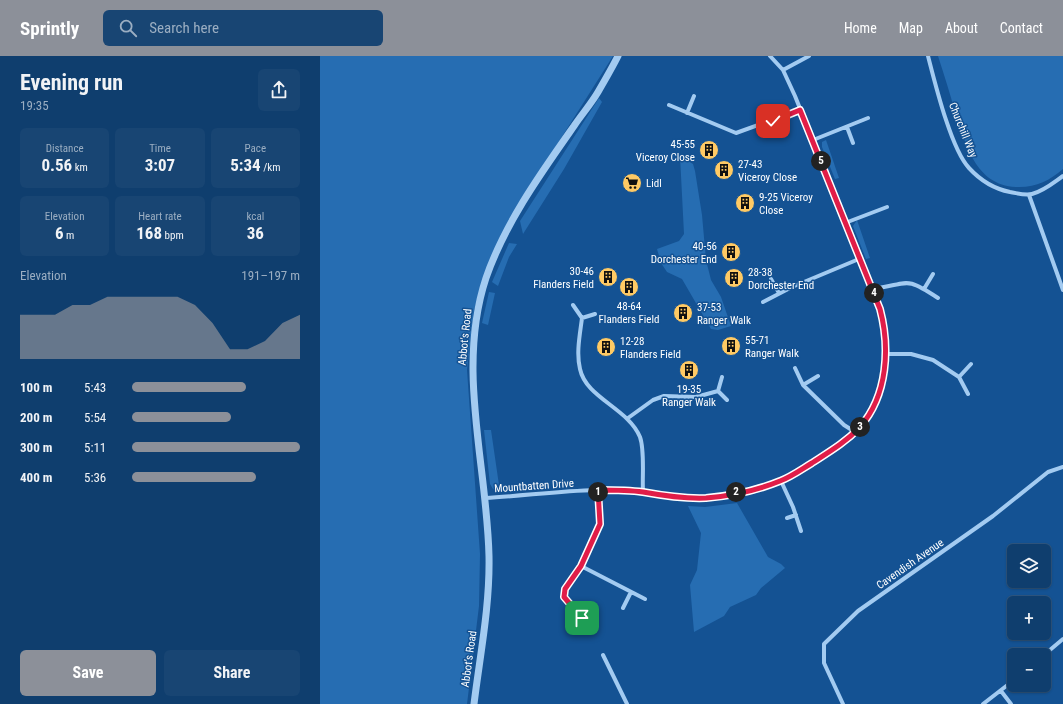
<!DOCTYPE html>
<html lang="en">
<head>
<meta charset="utf-8">
<style>
	body { margin:0; font-family:"Roboto Condensed",sans-serif; background:#184573; color:#f1f3f6; height:100vh; display:flex; flex-direction:column; font-size:15px; white-space:nowrap }
	* { box-sizing:border-box; margin:0 }
	p { font-size:13px; color:#9baec2 }
	.icon { flex:none; width:22px; height:22px; fill:none; stroke:currentColor; stroke-width:2; stroke-linecap:round; stroke-linejoin:round }
	.map { position:relative; flex:1; overflow:hidden }
	.details { display:flex; flex-direction:column; background:#0f3e6e; width:320px }
	.details>* { flex:none }
	.buttons { position:absolute; left:687px; top:488px; display:grid; gap:8px }
	.buttons a { display:grid; place-items:center; width:44px; height:44px; border-radius:6px; background:#0f3e6e; box-shadow:0 1px 3px #0004,0 0 0 1px #2f5781; font-size:20px }
	.pin { position:absolute; display:grid; place-items:center; width:34px; height:34px; color:#fff; margin:-17px; border-radius:8px; box-shadow:0 2px 6px #0006 }
	.km { position:absolute; width:20px; height:20px; margin:-10px; border-radius:50%; background:#222; color:#fff; font-size:11px; line-height:20px; text-align:center }
	.round { display:grid; place-items:center; flex:none; width:42px; height:42px; border-radius:6px; background:#184573 }
	.summary { display:flex; align-items:center; justify-content:space-between; height:68px; padding:0 20px }
	h1 { font-size:22px; font-weight:700; line-height:30px }
	.figures { display:grid; grid-template-columns:repeat(3,1fr); gap:6px; height:68px; padding:4px 20px }
	.figures div { display:grid; align-content:center; border-radius:6px; background:#184573; text-align:center }
	.figures b { font-size:17px; font-weight:700 }
	.figures small { font-size:11px; font-weight:400 }
	.figures p { font-size:11px }
	.chart { height:112px; padding:8px 20px }
	.chart p { display:flex; justify-content:space-between }
	.chart svg { width:100%; height:72px; margin-top:4px; fill:#8c9099; opacity:.7 }
	.action { display:flex; gap:8px; margin-top:auto; padding:8px 20px }
	.action a { flex:1; height:46px; border-radius:6px; background:#8c9099; color:#fff; font-size:16px; font-weight:700; line-height:46px; text-align:center }
	.action a+a { background:#184573; color:#f1f3f6 }
	ul { padding:0 20px; list-style:none; font-size:13px }
	li { display:grid; grid-template-columns:64px 48px 1fr; align-items:center; height:30px }
	li i { height:10px; border-radius:5px; background:#8c9099 }
	header { display:flex; align-items:center; gap:24px; box-sizing:border-box; height:56px; padding:0 20px; background:#8c9099; color:#fff }
	header strong { font-size:19px }
	nav { display:flex; gap:22px; margin-inline-start:auto; font-size:14px }
	.search { width:280px; height:36px; background:#184573; display:flex; align-items:center; gap:10px; box-sizing:border-box; padding:0 14px; border-radius:6px; color:#9baec2; font-size:15px }
	main { display:flex; flex:1; min-height:0 }
	.map>svg:first-child { display:block }
	.green { fill:#266db2 }
	.lines { fill:none; stroke-linecap:round; stroke-linejoin:round }
	.minor { stroke:#a3cbf1; stroke-width:4 }
	.tertiary { stroke:#a3cbf1; stroke-width:7 }
	.route-casing { stroke:#fff; stroke-width:8 }
	.route { stroke:#e11d48; stroke-width:5 }
	.labels { text-anchor:middle; dominant-baseline:central; stroke-width:3; stroke-linejoin:round; paint-order:stroke }
	.street-label { font-size:11px; fill:#fff; stroke:#145293 }
	.poi-label { font-size:11px; fill:#fff; stroke:#145293; text-anchor:start }
</style>
</head>
<body>
<header>
<strong>Sprintly</strong>
<div class="search"><svg class="icon" aria-label="search" viewBox="0 0 24 24"><circle cx="10" cy="10" r="6"/><path d="M15 15l6 6"/></svg>Search here</div>
<nav><a>Home</a><a>Map</a><a>About</a><a>Contact</a></nav>
</header>
<main>
<section class="details">
<div class="summary"><div><h1>Evening run</h1><p>19:35</p></div><a class="round"><svg class="icon" aria-label="share" viewBox="0 0 24 24"><path d="M12 15V3M7 8l5-5 5 5M5 13v7h14v-7"/></svg></a></div>
<div class="figures">
<div><p>Distance</p><b>0.56<small> km</small></b></div>
<div><p>Time</p><b>3:07</b></div>
<div><p>Pace</p><b>5:34<small> /km</small></b></div>
</div>
<div class="figures">
<div><p>Elevation</p><b>6<small> m</small></b></div>
<div><p>Heart rate</p><b>168<small> bpm</small></b></div>
<div><p>kcal</p><b>36</b></div>
</div>
<div class="chart"><p><span>Elevation</span>191–197 m</p>
<svg viewBox="0 0 160 44" preserveAspectRatio="none"><path d="M0 44V17L10 17L20 17L30 11L40 11L50 6L60 6L70 6L80 6L90 6L100 11L110 22L120 38L130 38L140 33L150 22L160 17V44z"/></svg>
</div>
<ul>
<li><b>100 m</b>5:43<i style="width:68%"></i></li>
<li><b>200 m</b>5:54<i style="width:59%"></i></li>
<li><b>300 m</b>5:11<i style="width:100%"></i></li>
<li><b>400 m</b>5:36<i style="width:74%"></i></li>
</ul>
<div class="action"><a>Save</a><a>Share</a></div>
</section>
<div class="map">
<svg width="743" height="648" viewBox="0 0 743 648">
	<rect width="100%" height="100%" fill="#145293"/>
	<!-- green -->
	<path class="green" d="M0,0H293L207,136L166,216L154,254L147,314L160,498L159,550L147,648H0Z
		M618,0H743V113C729,125 715,132 696,131C655,129 646,88 635,56C630,37 624,19 618,0Z
		M279,42L282,46L244,113L203,178L200,165Z
		M506,84L519,122L515,123L502,91V86Z
		M360,100L373,108L375,115L382,159L386,204L391,224L401,241L411,270L398,274L391,273L362,223L347,216L341,207L337,193L359,185L364,178Z
		M537,164L550,202L546,203L533,170Z
		M189,187L197,188L189,201L178,230L172,226Z
		M169,236L175,237L168,269L162,267Z
		M164,374H171L180,436L173,433L170,428Z
		M417,447L448,501L461,508L465,512L441,532L436,539L410,551L404,560L374,576L370,529L377,514L381,477L368,450L385,451Z"/>
	<g class="lines">
		<!-- minor -->
		<path class="minor" d="M608,0C615,27 631,93 649,112C660,124 675,133 690,136C697,137 705,140 712,138C724,135 733,127 743,120
			M463,14L489,0
			M349,49L416,77L480,54
			M367,57L374,40
			M527,71L533,87
			M493,84L548,62
			M709,139L743,234
			M525,167L567,151
			M451,223L459,237
			M552,233C590,228 583,219 618,242
			M604,233L613,218
			M443,246L472,231L539,203
			M253,249L262,262C260,278 256,297 260,313C266,342 308,352 320,381C325,395 322,421 323,436
			M262,262L275,258
			M567,298H591L613,304L639,321L648,338
			M475,312L483,329L524,369L535,376
			M639,321L651,308
			M483,329L498,320
			M398,335L407,344
			M308,362L333,344L344,340L376,341L398,335L402,321
			M461,425L473,451L481,475
			M278,434L280,468L261,510L325,543
			M165,442C202,440 239,435 276,434C314,433 350,445 388,441C412,439 439,434 461,425C473,419 484,412 495,405C512,395 528,385 540,370C568,338 570,291 560,253L475,40L463,14L450,0
			M467,462L476,459
			M261,510L245,533L244,541L271,574
			M303,552L311,536
			M262,563L273,553
			M283,599L307,648
			M724,599L743,583
			M681,635L691,648
			M523,648L504,607V588L538,555L673,460L728,416L743,411
			M663,648L694,624"/>
		<!-- tertiary -->
		<path class="tertiary" d="M154,648C160,599 170,550 169,500C167,408 136,313 166,222C185,167 221,117 254,70C262,58 271,48 278,36C285,24 292,12 298,0"/>
	</g>
	<g class="lines">
		<!-- route casing -->
		<g class="route-casing">
			<path id="route" d="M262,562L244,541L245,533L261,510L280,468L278,434C293,434 308,434 323,436C345,440 364,443 386,442C410,440 438,434 460,425C471,421 482,413 492,407C509,396 526,386 540,371C568,339 570,291 560,253L480,54L453,65"/>
		</g>
		<!-- route -->
		<use href="#route" class="route"/>
	</g>
	<!-- icons -->
	<defs>
		<g id="building-disc" transform="scale(1)"><circle r="9.5" fill="#ffca64" stroke="#145293"/><path d="M-4-6H4V6H1V3H-1V6H-4ZM-2.5-4.3h1.7v1.8h-1.7ZM.8-4.3h1.7v1.8H.8ZM-2.5-1h1.7V.8h-1.7ZM.8-1h1.7V.8H.8Z" fill="#111"/></g>
		<g id="supermarket-disc" transform="scale(1)"><circle r="9.5" fill="#ffca64" stroke="#145293"/><path d="M-6-5.5h2.5l.6 2H6L4.5 2H-2.5L-4.4-4H-6ZM-1.5 3.2a1.3 1.3 0 1 0 .1 0ZM3 3.2a1.3 1.3 0 1 0 .1 0Z" fill="#111"/></g>
	</defs>
	<g fill-rule="evenodd">
		<use href="#building-disc" x="389" y="94"/>
		<use href="#building-disc" x="404" y="114"/>
		<use href="#supermarket-disc" x="312" y="127"/>
		<use href="#building-disc" x="425" y="147"/>
		<use href="#building-disc" x="411" y="196"/>
		<use href="#building-disc" x="288" y="221"/>
		<use href="#building-disc" x="414" y="222"/>
		<use href="#building-disc" x="309" y="231"/>
		<use href="#building-disc" x="363" y="257"/>
		<use href="#building-disc" x="411" y="290"/>
		<use href="#building-disc" x="286" y="291"/>
		<use href="#building-disc" x="369" y="314"/>
	</g>
	<g class="labels">
		<!-- street labels -->
		<g class="street-label">
			<text transform="translate(643 74) rotate(68)">Churchill Way</text>
			<text transform="translate(145 281) rotate(-84)">Abbot's Road</text>
			<text transform="translate(214 430) rotate(-4)">Mountbatten Drive</text>
			<text transform="translate(590 508) rotate(-35)">Cavendish Avenue</text>
			<text transform="translate(149 603) rotate(-82)">Abbot's Road</text>
		</g>
		<!-- poi labels -->
		<g class="poi-label">
			<text x="375" y="88" text-anchor="end">45-55<tspan x="375" dy="13">Viceroy Close</tspan></text>
			<text x="418" y="108">27-43<tspan x="418" dy="13">Viceroy Close</tspan></text>
			<text x="326" y="127">Lidl</text>
			<text x="439" y="141">9-25 Viceroy<tspan x="439" dy="13">Close</tspan></text>
			<text x="397" y="190" text-anchor="end">40-56<tspan x="397" dy="13">Dorchester End</tspan></text>
			<text x="274" y="215" text-anchor="end">30-46<tspan x="274" dy="13">Flanders Field</tspan></text>
			<text x="428" y="216">28-38<tspan x="428" dy="13">Dorchester End</tspan></text>
			<text x="309" y="250" text-anchor="middle">48-64<tspan x="309" dy="13">Flanders Field</tspan></text>
			<text x="377" y="251">37-53<tspan x="377" dy="13">Ranger Walk</tspan></text>
			<text x="425" y="284">55-71<tspan x="425" dy="13">Ranger Walk</tspan></text>
			<text x="300" y="285">12-28<tspan x="300" dy="13">Flanders Field</tspan></text>
			<text x="369" y="333" text-anchor="middle">19-35<tspan x="369" dy="13">Ranger Walk</tspan></text>
		</g>
	</g>
</svg>
<div class="buttons">
<a><svg class="icon" aria-label="layers" viewBox="0 0 24 24"><path d="M12 4l9 5-9 5-9-5zM3 14l9 5 9-5"/></svg></a>
<a>+</a>
<a>−</a>
</div>
<div class="pin" style="left:262px;top:562px;background:#1e9e55"><svg class="icon" aria-label="arrive" viewBox="0 0 24 24"><path d="M6 21V4h12l-3 4 3 4H6"/></svg></div>
<div class="pin" style="left:453px;top:65px;background:#d93025"><svg class="icon" aria-label="check" viewBox="0 0 24 24"><path d="M5 12l5 5 9-10"/></svg></div>
<b class="km" style="left:278px;top:436px">1</b>
<b class="km" style="left:416px;top:436px">2</b>
<b class="km" style="left:540px;top:371px">3</b>
<b class="km" style="left:554px;top:237px">4</b>
<b class="km" style="left:501px;top:105px">5</b>
</div>
</main>
</body>
</html>
